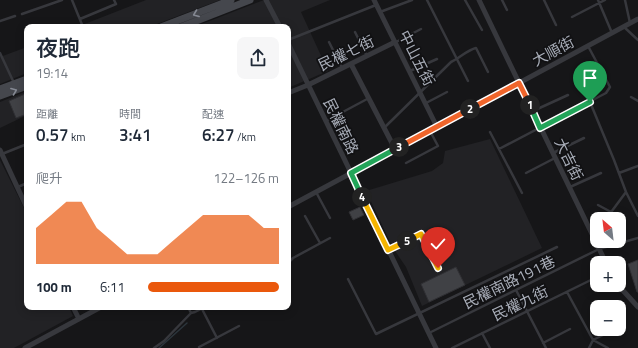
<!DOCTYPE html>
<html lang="zh-TW">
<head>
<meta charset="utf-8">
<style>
	body { margin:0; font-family:"Titillium Web","Noto Sans TC",sans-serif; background:#f6f6f7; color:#1f2937; height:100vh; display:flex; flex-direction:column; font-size:15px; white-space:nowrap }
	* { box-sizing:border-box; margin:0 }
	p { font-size:13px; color:#747a83 }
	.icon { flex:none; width:22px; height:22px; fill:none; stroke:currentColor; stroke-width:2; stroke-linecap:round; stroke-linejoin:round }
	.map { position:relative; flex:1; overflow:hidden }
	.details { position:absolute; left:24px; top:24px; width:267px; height:286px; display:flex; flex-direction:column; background:#fff; border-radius:8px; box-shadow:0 2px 10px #0003 }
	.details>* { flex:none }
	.needle { width:26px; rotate:332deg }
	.fabs { position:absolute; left:590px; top:212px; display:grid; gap:8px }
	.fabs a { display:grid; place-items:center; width:36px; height:36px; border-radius:8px; background:#fff; box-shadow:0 2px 10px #0003; font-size:20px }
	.pin { position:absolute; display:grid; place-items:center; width:34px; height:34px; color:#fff; margin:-41px -17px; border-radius:50% 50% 50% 0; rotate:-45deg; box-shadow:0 0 4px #0007 }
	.pin .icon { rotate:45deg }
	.km { position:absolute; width:20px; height:20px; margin:-10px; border-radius:50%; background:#222; color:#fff; font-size:11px; line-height:20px; text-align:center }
	.round { display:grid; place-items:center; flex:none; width:42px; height:42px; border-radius:8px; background:#f6f6f7 }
	.head { display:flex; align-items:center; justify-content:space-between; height:68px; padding:0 12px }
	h1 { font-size:22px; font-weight:600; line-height:30px }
	.stats { display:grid; grid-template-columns:repeat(3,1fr); gap:6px; height:68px; padding:4px 12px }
	.stats div { display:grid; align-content:center }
	.stats b { font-size:17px; font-weight:600 }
	.stats small { font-size:11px; font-weight:400 }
	.stats p { font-size:11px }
	.chart { height:112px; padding:8px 12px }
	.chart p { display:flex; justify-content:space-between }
	.chart svg { width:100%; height:72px; margin-top:4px; fill:#ea580c; opacity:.7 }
	ul { padding:0 12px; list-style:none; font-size:13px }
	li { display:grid; grid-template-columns:64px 48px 1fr; align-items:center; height:30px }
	li i { height:10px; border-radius:5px; background:#ea580c }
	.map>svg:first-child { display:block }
	.built { fill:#222225 }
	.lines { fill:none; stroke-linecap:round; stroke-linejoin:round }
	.stream { stroke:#2c353c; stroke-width:1.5 }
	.building { fill:#404145; stroke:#303034 }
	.service { stroke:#37383d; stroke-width:2.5 }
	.minor { stroke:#37383d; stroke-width:5 }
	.secondary { stroke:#45474d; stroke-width:7 }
	.oneway { stroke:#858993 }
	.split-1-casing { stroke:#fff; stroke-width:8 }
	.split-2-casing { stroke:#fff; stroke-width:8 }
	.split-3-casing { stroke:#fff; stroke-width:8 }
	.split-4-casing { stroke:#fff; stroke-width:8 }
	.split-5-casing { stroke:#fff; stroke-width:8 }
	.split-6-casing { stroke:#fff; stroke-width:8 }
	.split-1 { stroke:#22a559; stroke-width:5 }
	.split-2 { stroke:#f0652b; stroke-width:5 }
	.split-3 { stroke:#f0652b; stroke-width:5 }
	.split-4 { stroke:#22a559; stroke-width:5 }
	.split-5 { stroke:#f5b400; stroke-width:5 }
	.split-6 { stroke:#f5b400; stroke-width:5 }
	.labels { text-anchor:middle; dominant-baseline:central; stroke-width:3.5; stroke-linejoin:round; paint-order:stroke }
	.street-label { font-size:15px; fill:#a8adb8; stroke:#111113 }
</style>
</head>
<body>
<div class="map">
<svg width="638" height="348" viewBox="0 0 638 348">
	<rect width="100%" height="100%" fill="#161618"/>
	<!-- built -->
	<path class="built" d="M146,0H220L149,27H77Z
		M264,0H330L301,12L328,71L288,88V27H194Z
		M27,47V73L0,84V57Z
		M27,91V115L0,128V102Z
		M490,139L542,248L422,306L406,267L393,248L366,191L432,171L443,163L445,151Z
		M0,160L27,214V307H69L73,316L14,348H0Z"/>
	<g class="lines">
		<!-- stream -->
		<path class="stream" d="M159,348L187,323"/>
	</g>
	<!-- building -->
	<path class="building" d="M25,94L27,100V114L16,118L9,101Z
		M360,207L364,215L353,220L349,212Z
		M638,260V292H637L628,264Z
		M456,267L465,285L429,302L421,284Z"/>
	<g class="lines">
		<!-- service -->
		<path class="service" d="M72,0L83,27
			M427,0L468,81
			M465,0L482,30
			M502,0L507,10
			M544,0L556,25
			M598,0L612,33
			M625,0L630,23
			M380,12L412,0
			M22,14L62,0
			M572,17L605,0
			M80,19L116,4L114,0
			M0,21L15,16
			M624,27L638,40
			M355,32L367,56
			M288,40L376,5
			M329,42L342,68
			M396,42L421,29
			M0,53L14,83
			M410,71L437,59
			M575,73L590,102L614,160L626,192L638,216
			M631,97L638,101
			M426,103L447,92
			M533,111L568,95
			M326,121L369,98
			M384,128L451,62C460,58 467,50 476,48L488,72
			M490,132L522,193
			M499,149L606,93L610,87L588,46
			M553,153L584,138
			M2,154L27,144
			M406,163L438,146L430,131
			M526,173L555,158
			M619,173L638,166
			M18,187L27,183
			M570,187L601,173
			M316,192L330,218
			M598,205L611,212
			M305,216L320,243
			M606,219L626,192
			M389,250L421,234L438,268
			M289,262L293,258L330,238
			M348,279L376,334L557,247
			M516,290L546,348
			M567,292L593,340L608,348
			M188,307L191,313L195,312L205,307
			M202,309L217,338
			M619,327L624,324
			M429,333L599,249L638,238
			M482,333L490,348
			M543,343L570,329
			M199,347L239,326
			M154,348L164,341L191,313
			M452,348L597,277
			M589,348L593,340L615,329"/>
		<!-- minor -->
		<path class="minor" d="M266,0L280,27
			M374,0L437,127
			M479,0L606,263
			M288,43L436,348
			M351,64L395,149
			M288,93L308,85L395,42
			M0,150L27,208
			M288,207L638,19
			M618,285L638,307
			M73,307L79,319
			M25,348L101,307"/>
		<!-- secondary -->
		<path class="secondary" d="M161,27L231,0
			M181,27L250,0
			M0,89L27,79
			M0,96L27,86"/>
	</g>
	<!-- one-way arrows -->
	<defs><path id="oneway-chevron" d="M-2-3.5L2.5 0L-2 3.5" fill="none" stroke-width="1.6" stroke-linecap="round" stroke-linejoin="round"/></defs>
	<g class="oneway">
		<use href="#oneway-chevron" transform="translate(196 14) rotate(159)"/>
		<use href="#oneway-chevron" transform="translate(14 91) rotate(-21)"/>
	</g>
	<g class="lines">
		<!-- split-1 casing -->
		<g class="split-1-casing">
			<path id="split-1" d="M530,105L540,128L590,102"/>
		</g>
		<!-- split-2 casing -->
		<g class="split-2-casing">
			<path id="split-2" d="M470,109L519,83L530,105"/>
		</g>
		<!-- split-3 casing -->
		<g class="split-3-casing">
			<path id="split-3" d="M399,147L470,109"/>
		</g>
		<!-- split-4 casing -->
		<g class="split-4-casing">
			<path id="split-4" d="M362,197L351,173L399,147"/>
		</g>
		<!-- split-5 casing -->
		<g class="split-5-casing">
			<path id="split-5" d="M362,197L388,250L407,241"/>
		</g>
		<!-- split-6 casing -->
		<g class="split-6-casing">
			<path id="split-6" d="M407,241L421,234L438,268"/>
		</g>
		<!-- split-1 -->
		<use href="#split-1" class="split-1"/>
		<!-- split-2 -->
		<use href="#split-2" class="split-2"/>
		<!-- split-3 -->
		<use href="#split-3" class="split-3"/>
		<!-- split-4 -->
		<use href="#split-4" class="split-4"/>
		<!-- split-5 -->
		<use href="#split-5" class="split-5"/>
		<!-- split-6 -->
		<use href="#split-6" class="split-6"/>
	</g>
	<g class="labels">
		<!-- street labels -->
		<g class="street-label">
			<text transform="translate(553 51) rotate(-28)">大順街</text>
			<text transform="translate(346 53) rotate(-26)">民權七街</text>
			<text transform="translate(417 58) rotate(63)">中山五街</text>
			<text transform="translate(341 126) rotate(64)">民權南路</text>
			<text transform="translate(569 159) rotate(64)">大吉街</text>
			<text transform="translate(509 282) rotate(-26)">民權南路191巷</text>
			<text transform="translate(520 303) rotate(-26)">民權九街</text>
		</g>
	</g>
</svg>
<div class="fabs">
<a><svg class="needle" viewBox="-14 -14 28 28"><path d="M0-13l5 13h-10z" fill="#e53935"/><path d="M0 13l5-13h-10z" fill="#747a83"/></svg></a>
<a>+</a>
<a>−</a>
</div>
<div class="pin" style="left:590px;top:102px;background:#1e9e55"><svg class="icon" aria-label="arrive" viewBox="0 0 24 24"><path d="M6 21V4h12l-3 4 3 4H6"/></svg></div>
<div class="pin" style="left:438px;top:268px;background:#d93025"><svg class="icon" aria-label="check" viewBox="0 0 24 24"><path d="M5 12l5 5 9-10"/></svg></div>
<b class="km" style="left:530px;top:105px">1</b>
<b class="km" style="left:470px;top:109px">2</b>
<b class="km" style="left:399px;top:147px">3</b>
<b class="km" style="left:362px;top:197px">4</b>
<b class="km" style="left:407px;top:241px">5</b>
<section class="details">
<div class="head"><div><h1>夜跑</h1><p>19:14</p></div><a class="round"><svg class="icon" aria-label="share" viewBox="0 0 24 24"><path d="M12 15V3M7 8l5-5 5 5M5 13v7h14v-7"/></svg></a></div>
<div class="stats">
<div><p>距離</p><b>0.57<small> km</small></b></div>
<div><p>時間</p><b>3:41</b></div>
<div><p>配速</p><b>6:27<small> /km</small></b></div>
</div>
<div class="chart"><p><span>爬升</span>122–126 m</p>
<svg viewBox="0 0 160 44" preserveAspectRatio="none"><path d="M0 44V22L10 14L20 6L30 6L40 22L50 30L60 38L70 38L80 38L90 30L100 22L110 14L120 14L130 14L140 14L150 22L160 22V44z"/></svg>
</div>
<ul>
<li><b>100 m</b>6:11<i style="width:100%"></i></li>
</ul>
</section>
</div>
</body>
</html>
